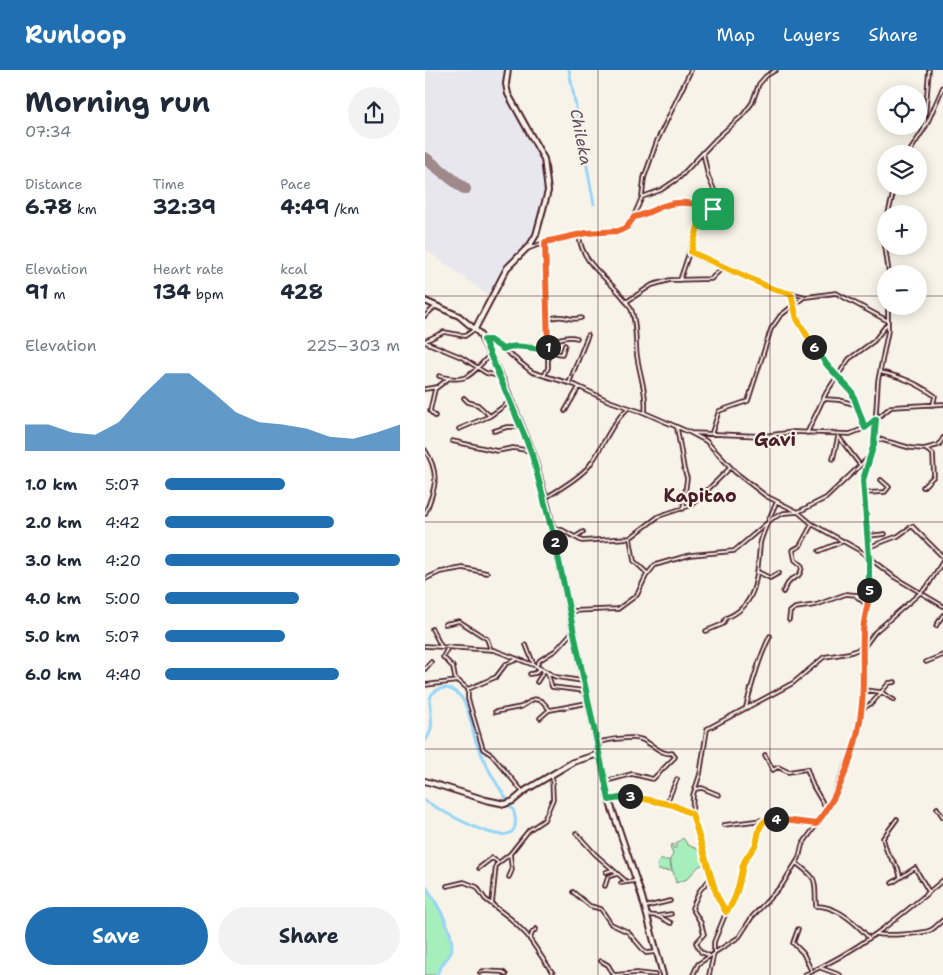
<!DOCTYPE html>
<html lang="en">
<head>
<meta charset="utf-8">
<style>
	body { margin:0; font-family:"Shantell Sans",sans-serif; background:#f2f2f3; color:#1f2937; height:100vh; display:flex; flex-direction:column; font-size:19px; white-space:nowrap }
	* { box-sizing:border-box; margin:0 }
	p { font-size:16px; color:#747a83 }
	.icon { flex:none; width:28px; height:28px; fill:none; stroke:currentColor; stroke-width:2; stroke-linecap:round; stroke-linejoin:round }
	.map { position:relative; flex:1; overflow:hidden }
	.sheet { display:flex; flex-direction:column; background:#fff; width:425px }
	.sheet>* { flex:none }
	.fabs { position:absolute; left:452px; top:15px; display:grid; gap:10px }
	.fabs a { display:grid; place-items:center; width:50px; height:50px; border-radius:50%; background:#fff; box-shadow:0 2px 12px #0003; font-size:25px }
	.pin { position:absolute; display:grid; place-items:center; width:42px; height:42px; color:#fff; margin:-21px; border-radius:10px; box-shadow:0 2px 8px #0006 }
	.km { position:absolute; width:25px; height:25px; margin:-12px; border-radius:50%; background:#222; color:#fff; font-size:14px; line-height:25px; text-align:center }
	.round { display:grid; place-items:center; flex:none; width:52px; height:52px; border-radius:26px; background:#f2f2f3 }
	.head { display:flex; align-items:center; justify-content:space-between; height:85px; padding:0 25px }
	h1 { font-size:28px; font-weight:700; line-height:38px }
	.metrics { display:grid; grid-template-columns:repeat(3,1fr); gap:8px; height:85px; padding:5px 25px }
	.metrics div { display:grid; align-content:center }
	.metrics b { font-size:21px; font-weight:700 }
	.metrics small { font-size:14px; font-weight:400 }
	.metrics p { font-size:14px }
	.chart { height:140px; padding:10px 25px }
	.chart p { display:flex; justify-content:space-between }
	.chart svg { width:100%; height:90px; margin-top:5px; fill:#1f6fb2; opacity:.7 }
	.button { display:flex; gap:10px; margin-top:auto; padding:10px 25px }
	.button a { flex:1; height:58px; border-radius:30px; background:#1f6fb2; color:#fff; font-size:20px; font-weight:700; line-height:58px; text-align:center }
	.button a+a { background:#f2f2f3; color:#1f2937 }
	ul { padding:0 25px; list-style:none; font-size:16px }
	li { display:grid; grid-template-columns:80px 60px 1fr; align-items:center; height:38px }
	li i { height:12px; border-radius:6px; background:#1f6fb2 }
	header { display:flex; align-items:center; gap:30px; box-sizing:border-box; height:70px; padding:0 25px; background:#1f6fb2; color:#fff }
	header strong { font-size:24px }
	nav { display:flex; gap:28px; margin-inline-start:auto; font-size:18px }
	main { display:flex; flex:1; min-height:0 }
	.map>svg:first-child { display:block }
	.built { fill:#e9e7ee }
	.green { fill:#a6eebc; stroke:#788674 }
	.lines { fill:none; stroke-linecap:round; stroke-linejoin:round }
	.river { stroke:#98d5f9; stroke-width:3 }
	.runway { stroke:#a0898a; stroke-width:12 }
	.street-casing { stroke:#4a1f2b; stroke-width:5.5 }
	.secondary-casing { stroke:#4a1f2b; stroke-width:8 }
	.street { stroke:#f7f3e8; stroke-width:2 }
	.secondary { stroke:#f7f3e8; stroke-width:4 }
	.split-1-casing { stroke:#fff; stroke-width:10 }
	.split-2-casing { stroke:#fff; stroke-width:10 }
	.split-3-casing { stroke:#fff; stroke-width:10 }
	.split-4-casing { stroke:#fff; stroke-width:10 }
	.split-5-casing { stroke:#fff; stroke-width:10 }
	.split-6-casing { stroke:#fff; stroke-width:10 }
	.split-7-casing { stroke:#fff; stroke-width:10 }
	.split-1 { stroke:#f0652b; stroke-width:6 }
	.split-2 { stroke:#22a559; stroke-width:6 }
	.split-3 { stroke:#22a559; stroke-width:6 }
	.split-4 { stroke:#f5b400; stroke-width:6 }
	.split-5 { stroke:#f0652b; stroke-width:6 }
	.split-6 { stroke:#22a559; stroke-width:6 }
	.split-7 { stroke:#f5b400; stroke-width:6 }
	.grid { fill:none; stroke:#4a1f2b; stroke-width:1; stroke-opacity:0.55 }
	.labels { text-anchor:middle; dominant-baseline:central; stroke-width:4; stroke-linejoin:round; paint-order:stroke }
	.water-label { font-size:16px; font-style:italic; fill:#5e4c5e; stroke:#f7f3e8 }
	.quarter-label { font-size:18px; font-weight:bold; fill:#4a1f2b; stroke:#f7f3e8 }
</style>
</head>
<body>
<header>
<strong>Runloop</strong>
<nav><a>Map</a><a>Layers</a><a>Share</a></nav>
</header>
<main>
<section class="sheet">
<div class="head"><div><h1>Morning run</h1><p>07:34</p></div><a class="round"><svg class="icon" aria-label="share" viewBox="0 0 24 24"><path d="M12 15V3M7 8l5-5 5 5M5 13v7h14v-7"/></svg></a></div>
<div class="metrics">
<div><p>Distance</p><b>6.78<small> km</small></b></div>
<div><p>Time</p><b>32:39</b></div>
<div><p>Pace</p><b>4:49<small> /km</small></b></div>
</div>
<div class="metrics">
<div><p>Elevation</p><b>91<small> m</small></b></div>
<div><p>Heart rate</p><b>134<small> bpm</small></b></div>
<div><p>kcal</p><b>428</b></div>
</div>
<div class="chart"><p><span>Elevation</span>225–303 m</p>
<svg viewBox="0 0 160 44" preserveAspectRatio="none"><path d="M0 44V31L10 31L20 35L30 36L40 30L50 17L60 6L70 6L80 15L90 25L100 30L110 31L120 33L130 37L140 38L150 35L160 31V44z"/></svg>
</div>
<ul>
<li><b>1.0 km</b>5:07<i style="width:51%"></i></li>
<li><b>2.0 km</b>4:42<i style="width:72%"></i></li>
<li><b>3.0 km</b>4:20<i style="width:100%"></i></li>
<li><b>4.0 km</b>5:00<i style="width:57%"></i></li>
<li><b>5.0 km</b>5:07<i style="width:51%"></i></li>
<li><b>6.0 km</b>4:40<i style="width:74%"></i></li>
</ul>
<div class="button"><a>Save</a><a>Share</a></div>
</section>
<div class="map">
<svg width="518" height="905" viewBox="0 0 518 905">
	<rect width="100%" height="100%" fill="#f7f3e8"/>
	<filter id="ink" filterUnits="userSpaceOnUse"><feTurbulence type="fractalNoise" baseFrequency=".02" numOctaves="2"/><feDisplacementMap in="SourceGraphic" scale="10" xChannelSelector="R" yChannelSelector="G"/><feConvolveMatrix kernelMatrix="1 2 1 2 8 2 1 2 1" color-interpolation-filters="sRGB"/></filter>
	<g filter="url(#ink)">
		<!-- built -->
		<path class="built" d="M0,0H80L79,13L82,25L118,95L122,119L110,160L104,172L79,197L64,226L0,179Z"/>
		<!-- green -->
		<path class="green" d="M258,768L263,775L279,782L281,794L274,796L262,809L251,813L248,801L233,800L232,795L235,790H244L247,800L245,789L248,785L245,776L248,774V778H251V774Z
			M0,815C10,829 33,864 26,881C22,889 15,896 12,905H0Z"/>
		<g class="lines">
			<!-- river -->
			<path class="river" d="M144,0L169,134
				M0,671C14,654 0,634 7,624C11,620 16,618 21,618C45,622 45,655 51,672C54,680 59,688 62,696C69,712 81,726 89,742C103,795 15,739 0,731
				M0,815C9,828 32,867 26,882C22,890 14,896 12,905"/>
			<!-- runway -->
			<path class="runway" d="M0,88L40,119"/>
			<!-- street casing -->
			<g class="street-casing">
				<path id="street" d="M499,60L504,0
					M483,84L501,56L518,17
					M217,127L236,120L254,108L292,68L318,45L327,33L334,14L341,6L351,0
					M463,144L470,116
					M209,147C220,145 228,139 239,136C255,131 272,133 289,139
					M461,149L459,169L464,204
					M154,165C157,198 190,211 205,237C212,250 210,271 212,286C215,306 222,323 220,343
					M102,179L124,171L145,168L161,163L194,161L205,155L217,127L219,108L232,71L266,0
					M265,183L348,219L381,227L411,223L463,251
					M255,210L274,153L284,151L294,131L283,106L278,82
					M366,224L374,252L401,294L427,322L440,358
					M201,232L227,215L245,210L286,209L296,199
					M0,246L11,236
					M122,250C139,242 144,252 156,248
					M0,271L19,262L40,266L50,259
					M59,271L65,270L72,274L107,302L150,315L184,331L220,343L266,363L338,366L369,362L425,364L440,358L466,337L518,334
					M0,272L36,287L61,303L74,306
					M123,274C131,269 143,265 152,268
					M78,279C90,274 108,277 121,279C127,280 130,284 137,284L140,275
					M455,302C477,307 492,313 510,326L508,335
					M14,306C43,314 45,305 64,286
					M119,306L123,298V274L120,172
					M144,313L163,265
					M0,319L12,317
					M39,328L43,332L53,335L65,346L86,331
					M399,329L414,330L432,335
					M140,341L154,317
					M10,346L5,341L10,319L23,309
					M252,358L259,399L262,408L258,439
					M34,359L65,346
					M69,361L82,357H96
					M287,362L294,341L323,331L346,259L355,246L379,227
					M266,363L281,371L310,402L341,426L373,442L387,454L434,480L469,507L518,536
					M382,363L401,323L424,289L449,271L462,254
					M413,366L435,395
					M450,368L486,378L499,379L514,375L518,368
					M27,371L72,381L88,378L107,381
					M0,380C16,404 10,420 0,444
					M408,389L413,367
					M498,417L509,406L508,384L500,379
					M439,423L460,422L464,417L456,410
					M120,428C132,421 156,406 164,396C179,376 184,356 203,338
					M127,458L137,460L157,471L205,468L234,446L267,435L305,398
					M443,466L460,464
					M150,467L158,462
					M205,468L209,491L223,504
					M444,477L473,466L487,456L518,487
					M394,481L419,471
					M333,502L345,508L354,503
					M0,509L15,502L38,498L62,503
					M358,522L365,510C372,507 376,506 377,496L370,490L368,480L375,476L387,454
					M431,526L443,536
					M146,541L193,539L212,525L221,506L230,495L265,485L309,481L348,448L359,443L373,442L401,428L442,389
					M364,550L365,542L370,538L391,535L421,524L443,526
					M20,554L34,551L62,569L66,580
					M511,556L518,545
					M7,559L16,576
					M281,561L298,554L301,548C333,536 332,504 335,475C335,469 348,439 352,432
					M101,575L109,595
					M0,576L69,580L111,596L131,607L158,611
					M23,577L18,587L28,597L30,608L43,619
					M501,592L518,585
					M111,596L115,590L131,580L148,561
					M0,599L6,592
					M105,604L111,603L114,598
					M123,604L127,617L160,621
					M112,612L119,601
					M0,615L33,611
					M43,619V629L58,679L67,685L98,722
					M43,619L71,607L81,594L91,590
					M438,620L456,622L469,630
					M321,637C327,613 334,588 345,566
					M437,639L447,633L464,613L470,612
					M70,642L96,637L109,629L117,631L125,640L162,633
					M115,648L124,640
					M172,673C181,670 206,666 215,669C226,672 236,686 247,683L250,687L228,709L207,704L181,711
					M340,685L348,700L353,697L363,702L382,699L388,716L402,740
					M270,719L277,718L294,725
					M184,730L214,727L229,732L250,735L267,744
					M241,734L252,709
					M512,738L518,747
					M472,749L458,768L462,782L473,798L475,806
					M299,755L345,749L391,754
					M151,763L170,784L202,812
					M371,793C395,811 389,809 391,836C412,836 431,853 444,868
					M54,798L67,788L73,792
					M181,802L187,800
					M84,807L87,800L85,784
					M196,813L210,811
					M467,813L490,798L504,822
					M22,816L39,812L52,817L60,829L86,849L102,865L129,905
					M180,816L183,807L192,804
					M148,822L165,836L176,839L186,854L203,862L221,883L232,882
					M67,834L71,795L85,784L104,760L119,750L128,729L127,706
					M220,837L245,831
					M301,843L292,826L267,744L268,725L275,704L282,659L368,613L399,587L424,583L439,577L450,562L502,517L518,491
					M222,845L233,846L246,853
					M233,846L246,844
					M373,859L368,873L378,883L387,902
					M452,864C461,866 498,864 506,860C510,858 514,853 518,850
					M105,870L107,863L111,859
					M289,882V872L300,845L310,828L319,792L331,774L334,759L338,751
					M283,885L276,882L271,873L279,864L276,853L267,838L275,820L286,808
					M176,891L183,895L189,905L212,903L230,905
					M396,898L415,905
					M55,903L58,901L78,902L81,905
					M268,905L273,894L288,884
					M284,905L289,883L314,867L327,847L357,815L374,788L377,775L402,740L430,675L437,639L438,560L444,526L445,488L438,410L449,374L453,311L463,261V236
					M379,905C432,882 475,847 518,810"/>
			</g>
			<!-- secondary casing -->
			<g class="secondary-casing">
				<path id="secondary" d="M0,231L34,246L54,263L78,311L107,381L123,439L184,730L217,827L238,905
					M50,259L82,198L105,175L111,165L123,121L119,89L83,24L81,14L83,0
					M0,711L61,730L80,734L88,731L101,720L148,692L174,684"/>
			</g>
			<!-- street -->
			<use href="#street" class="street"/>
			<!-- secondary -->
			<use href="#secondary" class="secondary"/>
		</g>
	</g>
	<g class="lines" filter="url(#ink)">
		<!-- split-1 casing -->
		<g class="split-1-casing">
			<path id="split-1" d="M123,277L120,172L161,163L194,161L202,157L209,147C220,145 228,140 238,136C255,130 272,133 288,139"/>
		</g>
		<!-- split-2 casing -->
		<g class="split-2-casing">
			<path id="split-2" d="M123,277V280C108,279 92,273 78,279L65,270H59L106,381L130,472"/>
		</g>
		<!-- split-3 casing -->
		<g class="split-3-casing">
			<path id="split-3" d="M130,472L184,730L205,726"/>
		</g>
		<!-- split-4 casing -->
		<g class="split-4-casing">
			<path id="split-4" d="M205,726L248,735L267,744L292,826L301,842C313,828 314,812 318,795C320,787 327,782 331,774C334,766 332,756 341,750L351,749"/>
		</g>
		<!-- split-5 casing -->
		<g class="split-5-casing">
			<path id="split-5" d="M351,749L391,754C416,724 434,673 437,634C439,610 437,585 438,561C439,547 444,534 444,520"/>
		</g>
		<!-- split-6 casing -->
		<g class="split-6-casing">
			<path id="split-6" d="M389,277L402,295L427,322L440,358L451,349L449,374L438,410L444,488V520"/>
		</g>
		<!-- split-7 casing -->
		<g class="split-7-casing">
			<path id="split-7" d="M288,139L284,151L274,153L266,182L348,219L366,224L372,249L389,277"/>
		</g>
		<!-- split-1 -->
		<use href="#split-1" class="split-1"/>
		<!-- split-2 -->
		<use href="#split-2" class="split-2"/>
		<!-- split-3 -->
		<use href="#split-3" class="split-3"/>
		<!-- split-4 -->
		<use href="#split-4" class="split-4"/>
		<!-- split-5 -->
		<use href="#split-5" class="split-5"/>
		<!-- split-6 -->
		<use href="#split-6" class="split-6"/>
		<!-- split-7 -->
		<use href="#split-7" class="split-7"/>
	</g>
	<!-- grid -->
	<path class="grid" d="M173,0V905M345,0V905M0,226H461M494,226H518M0,452H518M0,679H518"/>
	<g class="labels">
		<!-- water labels -->
		<g class="water-label">
			<text transform="translate(156 67) rotate(79)">Chileka</text>
		</g>
		<!-- quarter labels -->
		<g class="quarter-label">
			<text x="350" y="370">Gavi</text>
			<text x="275" y="426">Kapitao</text>
		</g>
	</g>
</svg>
<div class="fabs">
<a><svg class="icon" aria-label="locate" viewBox="0 0 24 24"><circle cx="12" cy="12" r="6"/><path d="M12 2v4M12 18v4M2 12h4M18 12h4"/></svg></a>
<a><svg class="icon" aria-label="layers" viewBox="0 0 24 24"><path d="M12 4l9 5-9 5-9-5zM3 14l9 5 9-5"/></svg></a>
<a>+</a>
<a>−</a>
</div>
<div class="pin" style="left:288px;top:139px;background:#1e9e55"><svg class="icon" aria-label="arrive" viewBox="0 0 24 24"><path d="M6 21V4h12l-3 4 3 4H6"/></svg></div>
<b class="km" style="left:123px;top:277px">1</b>
<b class="km" style="left:130px;top:472px">2</b>
<b class="km" style="left:205px;top:726px">3</b>
<b class="km" style="left:351px;top:749px">4</b>
<b class="km" style="left:444px;top:520px">5</b>
<b class="km" style="left:389px;top:277px">6</b>
</div>
</main>
</body>
</html>
